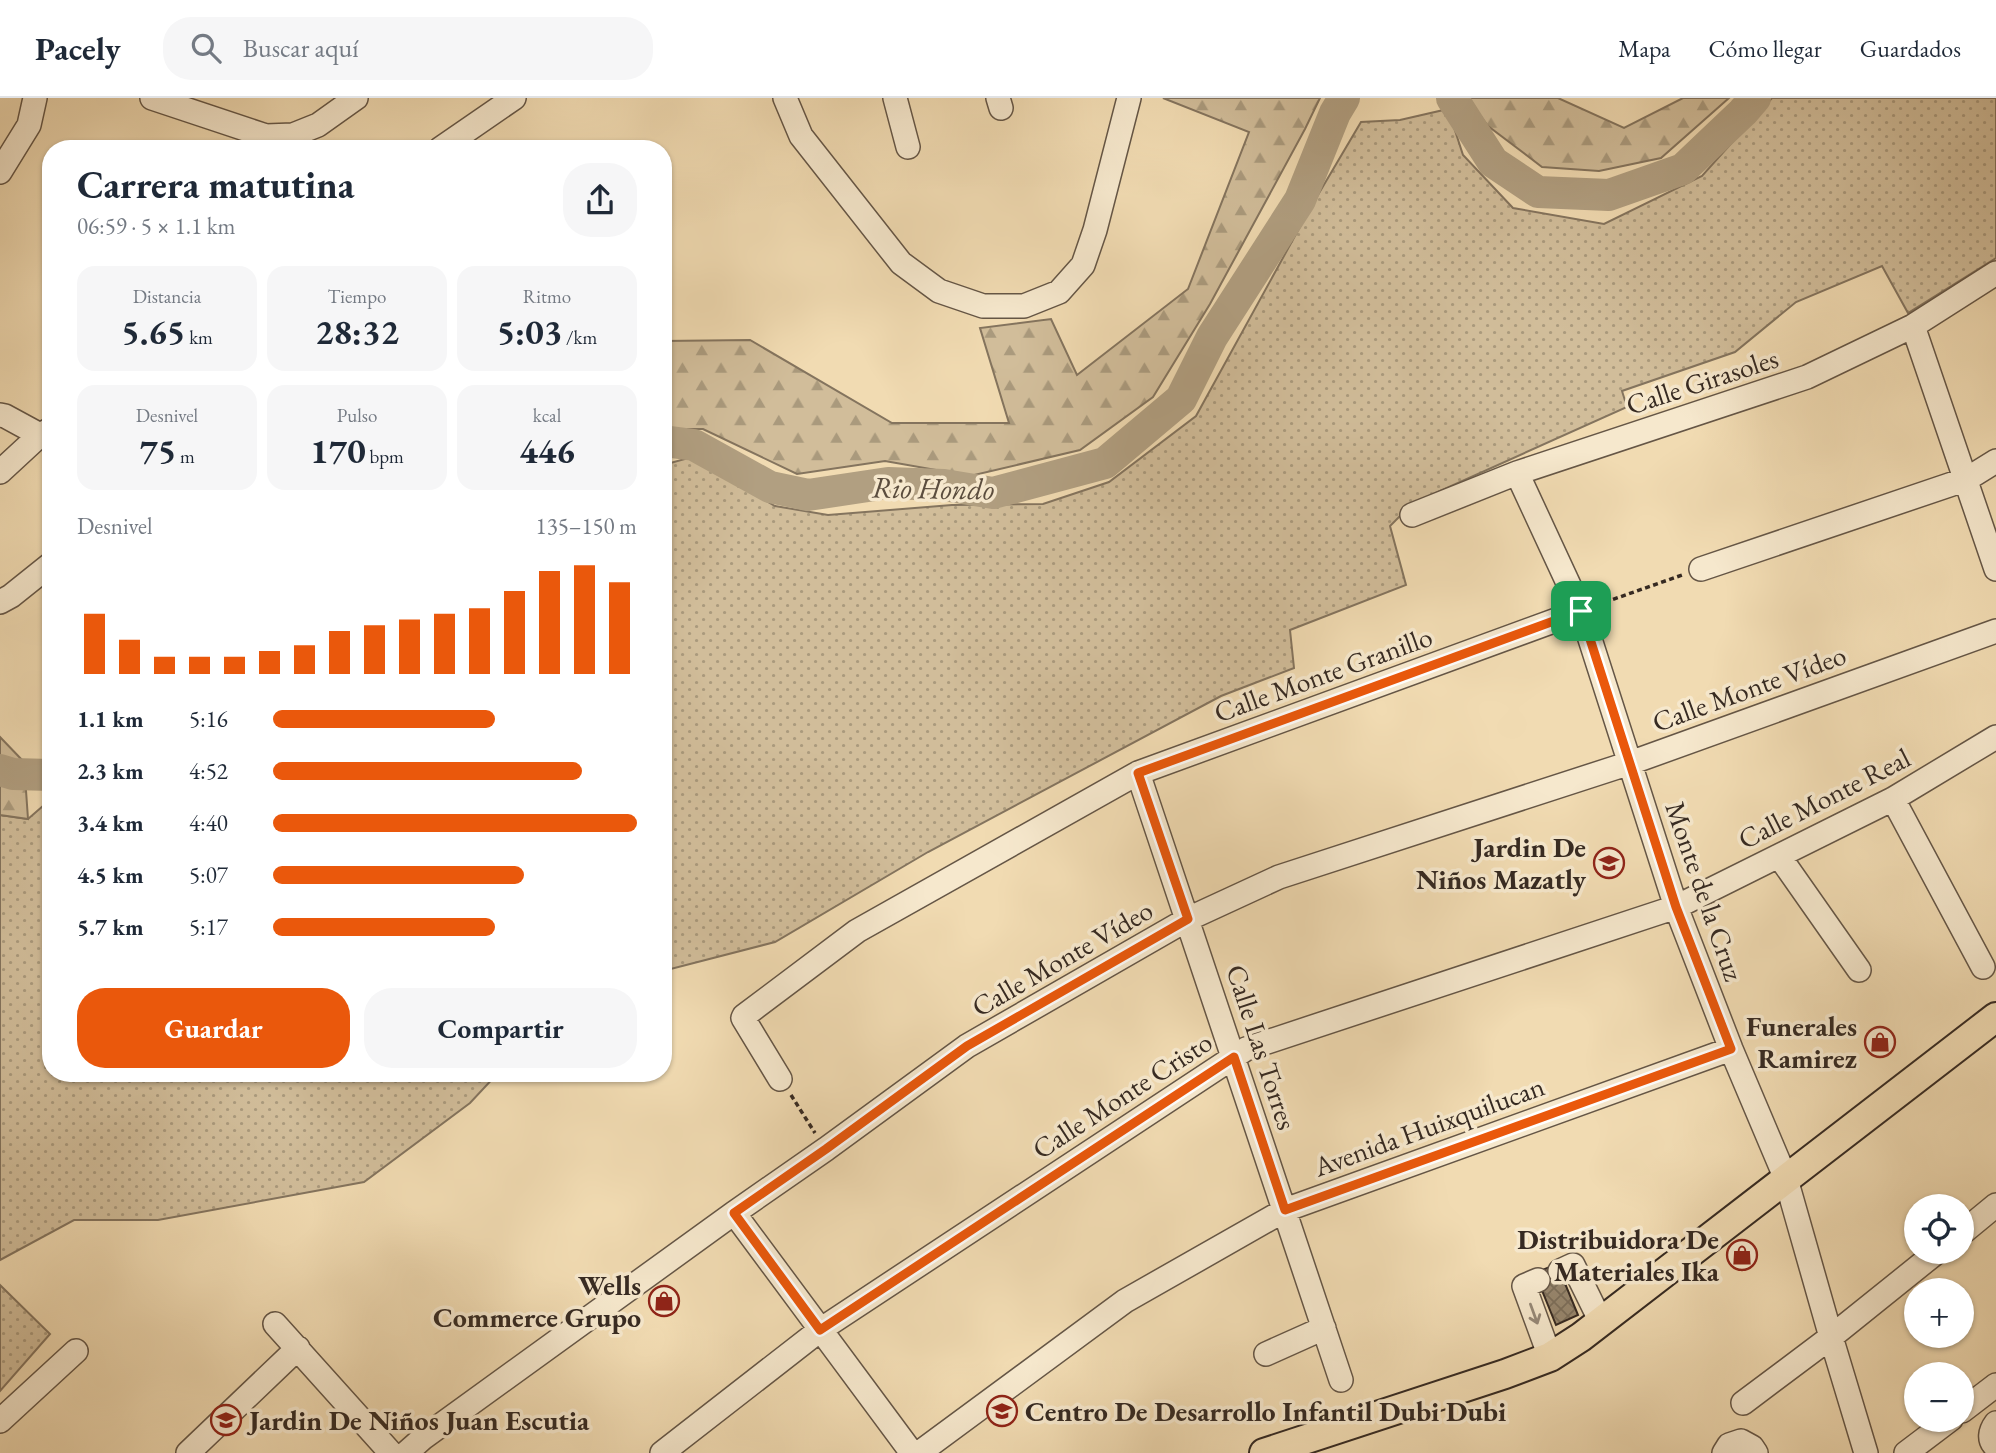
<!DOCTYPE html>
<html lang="es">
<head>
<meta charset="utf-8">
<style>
	body { margin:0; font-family:"EB Garamond",serif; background:#f6f6f7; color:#1f2937; height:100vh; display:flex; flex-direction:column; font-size:26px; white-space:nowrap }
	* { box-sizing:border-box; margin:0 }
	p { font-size:23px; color:#747a83 }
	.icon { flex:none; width:38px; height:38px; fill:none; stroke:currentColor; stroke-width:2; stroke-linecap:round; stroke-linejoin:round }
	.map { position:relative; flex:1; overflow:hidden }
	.details { position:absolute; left:42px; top:42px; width:630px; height:942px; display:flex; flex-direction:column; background:#fff; border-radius:28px; box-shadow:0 2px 5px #0004 }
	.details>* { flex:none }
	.tools { position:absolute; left:1904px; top:1096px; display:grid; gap:14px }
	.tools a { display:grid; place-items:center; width:70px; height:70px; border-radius:50%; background:#fff; box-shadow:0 2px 5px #0004; font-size:35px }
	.pin { position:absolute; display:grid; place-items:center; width:60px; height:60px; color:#fff; margin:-30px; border-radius:14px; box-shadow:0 4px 10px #0006 }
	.round { display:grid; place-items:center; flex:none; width:74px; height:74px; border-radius:28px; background:#f6f6f7 }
	.summary { display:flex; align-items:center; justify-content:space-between; height:119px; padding:0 35px }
	h1 { font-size:38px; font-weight:700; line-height:52px }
	.stats { display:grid; grid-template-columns:repeat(3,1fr); gap:10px; height:119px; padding:7px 35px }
	.stats div { display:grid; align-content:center; border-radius:18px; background:#f6f6f7; text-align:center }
	.stats b { font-size:35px; font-weight:700 }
	.stats small { font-size:19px; font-weight:400 }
	.stats p { font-size:19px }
	.chart { height:196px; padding:14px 35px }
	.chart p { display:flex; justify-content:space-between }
	.chart svg { width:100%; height:126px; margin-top:7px; stroke:#ea580c; stroke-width:6 }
	.primary-button { display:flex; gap:14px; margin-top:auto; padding:14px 35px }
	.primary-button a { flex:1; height:80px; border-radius:28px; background:#ea580c; color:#fff; font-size:28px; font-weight:700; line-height:80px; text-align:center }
	.primary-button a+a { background:#f6f6f7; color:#1f2937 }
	ul { padding:0 35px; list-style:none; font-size:23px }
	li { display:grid; grid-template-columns:112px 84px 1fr; align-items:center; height:52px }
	li i { height:18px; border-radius:9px; background:#ea580c }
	header { display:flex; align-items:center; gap:42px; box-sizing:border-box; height:98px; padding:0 35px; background:#fff; border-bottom:2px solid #e0e1e3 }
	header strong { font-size:33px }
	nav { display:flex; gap:38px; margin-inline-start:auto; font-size:24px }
	.search { width:490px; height:63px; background:#f6f6f7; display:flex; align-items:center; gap:18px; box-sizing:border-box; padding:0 24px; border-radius:28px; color:#747a83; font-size:26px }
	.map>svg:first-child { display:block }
	.grass { fill:url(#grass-dots); stroke:#84745e; stroke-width:2 }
	.forest { fill:url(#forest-firs); stroke:#84745e; stroke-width:2 }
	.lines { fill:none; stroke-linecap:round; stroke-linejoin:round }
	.river { stroke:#b19f81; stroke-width:32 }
	.building { fill:url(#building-cross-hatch); stroke:#362a22; stroke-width:2 }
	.minor-casing { stroke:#655646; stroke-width:26 }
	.major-casing { stroke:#362a22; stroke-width:32 }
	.path { stroke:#362a22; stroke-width:3.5; stroke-dasharray:5 3.5; stroke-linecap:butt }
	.minor { stroke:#f6e8cd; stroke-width:23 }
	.major { stroke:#f1dbb2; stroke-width:28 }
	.oneway { stroke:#968978 }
	.route-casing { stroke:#fff; stroke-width:14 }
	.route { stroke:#ea580c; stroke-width:9 }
	.labels { text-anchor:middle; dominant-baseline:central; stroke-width:7; stroke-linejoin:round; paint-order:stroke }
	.street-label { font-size:28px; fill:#362a22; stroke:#f6e8cd }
	.poi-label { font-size:28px; font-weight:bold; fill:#362a22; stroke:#f6e8cd; text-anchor:end }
	.water-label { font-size:30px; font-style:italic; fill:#5b4d3e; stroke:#f6e8cd }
</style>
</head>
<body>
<header>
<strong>Pacely</strong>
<div class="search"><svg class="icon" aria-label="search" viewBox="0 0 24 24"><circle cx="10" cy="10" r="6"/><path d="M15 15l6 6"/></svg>Buscar aquí</div>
<nav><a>Mapa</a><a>Cómo llegar</a><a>Guardados</a></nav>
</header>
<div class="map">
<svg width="1996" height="1355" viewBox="0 0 1996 1355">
	<defs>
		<pattern id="grass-dots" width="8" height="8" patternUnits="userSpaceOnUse" patternTransform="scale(1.75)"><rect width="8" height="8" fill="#d1bd9a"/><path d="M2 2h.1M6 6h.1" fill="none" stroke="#aa9a7d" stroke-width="1.8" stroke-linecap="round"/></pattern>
		<pattern id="forest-firs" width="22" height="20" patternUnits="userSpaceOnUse" patternTransform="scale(1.75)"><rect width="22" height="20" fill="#d1bd9a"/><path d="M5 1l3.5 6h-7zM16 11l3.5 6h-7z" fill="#aa9a7d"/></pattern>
		<pattern id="building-cross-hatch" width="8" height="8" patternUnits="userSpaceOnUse" patternTransform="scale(1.75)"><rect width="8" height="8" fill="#97866d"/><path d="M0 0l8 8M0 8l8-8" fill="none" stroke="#7c6e59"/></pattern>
	</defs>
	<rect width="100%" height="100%" fill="#f1dbb2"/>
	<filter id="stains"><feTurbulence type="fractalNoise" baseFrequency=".00286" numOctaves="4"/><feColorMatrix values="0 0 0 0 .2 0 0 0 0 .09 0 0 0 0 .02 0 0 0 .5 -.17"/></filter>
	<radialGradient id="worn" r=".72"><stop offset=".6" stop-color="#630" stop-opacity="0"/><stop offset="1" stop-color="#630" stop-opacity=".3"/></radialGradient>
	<!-- grass -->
	<path class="grass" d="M1772,0H1996V160L1908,215L1882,168L1796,204L1735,254L1622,293L1627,309L1413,405L1390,428L1406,487L1290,532L1294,570L1221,598L928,754L775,844L663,873V367L692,359L775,408L828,417L952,407L1043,406L1109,384L1196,318L1312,107L1361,24L1400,22L1448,11L1463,57L1513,110L1604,126L1702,78Z
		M51,701V975H498L470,1005L364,1084L158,1122H74L0,1162V717L28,721Z
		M0,1187L50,1236L0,1293Z"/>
	<!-- forest -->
	<path class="forest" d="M1163,0H1320L1305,31L1210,206L1153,299L1080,352L970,378L885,363L797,376L703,331H663V243L750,242L892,325H1009L980,230L1051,221L1077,277L1188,191L1249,34Z
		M1467,0H1558L1624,30L1683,0H1729L1661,60L1599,73L1542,69L1488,28Z
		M0,639L24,664L28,721L0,717Z"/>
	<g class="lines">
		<!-- river -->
		<path class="river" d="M1452,0L1493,64L1538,94L1609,97L1683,71L1743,14L1755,0
			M663,343L694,347L770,389L808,397L888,385L944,387L993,395L1105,365L1181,301L1212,239L1300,102L1335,15L1344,0
			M0,672L13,676L51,677"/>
	</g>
	<!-- building -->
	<path class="building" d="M1557,1166L1578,1217L1556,1227L1535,1175Z"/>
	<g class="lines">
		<!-- minor casing -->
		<g class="minor-casing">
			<path id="minor" d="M152,0L266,38L293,37L318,27L356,0
				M785,0L801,38L901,165L939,193L983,208H1024L1059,194L1083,167L1095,132L1129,0
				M895,0L908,49
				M998,0L1001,10
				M440,51L514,0
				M0,74L29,27L35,0
				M1913,228L1996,471
				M0,317L5,318L40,337
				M0,374L40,337L51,331
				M1517,375L1581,513L1676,809L1731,951L1786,1081L1831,1239L1866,1355
				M1412,417L1517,375L1807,279L1913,228L1996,175
				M1701,471L1967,381L1996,363
				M0,504L11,498L51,466
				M1138,675L1341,1282
				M1893,701L1983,869
				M1779,758L1859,872
				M780,981L743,920L744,918L857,833L1138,675L1581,513
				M734,1115L912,1355
				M1962,1135L1996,1107
				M1560,1173L1573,1167L1601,1224
				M1538,1182L1524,1188L1550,1259
				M275,1226L391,1355
				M1266,1256L1324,1230
				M1743,1305L1831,1239L1938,1153
				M1962,1313L1996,1287
				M0,1323L76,1253
				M1996,1325C1990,1333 1988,1342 1996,1349
				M188,1355L298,1250
				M406,1355L423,1340L734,1115L826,1051L967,948L1188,821L1279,779L1630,665L1996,533
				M662,1355L820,1232L1246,951L1676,809L1893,701L1996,639
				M919,1355L1125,1203L1285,1112L1731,951
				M1724,1355L1729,1347L1741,1343L1752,1349L1756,1355
				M1906,1355L1951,1321"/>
		</g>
		<!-- major casing -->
		<g class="major-casing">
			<path id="major" d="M1264,1355L1505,1276L1550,1259L1581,1239L1996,919"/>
		</g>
		<!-- path -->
		<path class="path" d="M1597,507L1685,476
			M791,997L815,1035"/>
		<!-- minor -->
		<use href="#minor" class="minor"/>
		<!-- major -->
		<use href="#major" class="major"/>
	</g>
	<!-- one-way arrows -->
	<defs><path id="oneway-shaft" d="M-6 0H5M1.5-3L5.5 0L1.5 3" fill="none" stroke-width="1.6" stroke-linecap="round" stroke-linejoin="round" transform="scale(1.75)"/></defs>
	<use class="oneway" href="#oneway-shaft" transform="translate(1534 1216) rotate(70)"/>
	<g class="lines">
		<!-- route casing -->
		<g class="route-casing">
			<path id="route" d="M1581,513L1676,809L1731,951L1285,1112L1234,959L820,1232L734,1115L826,1051L967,948L1188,821L1138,675Z"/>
		</g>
		<!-- route -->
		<use href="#route" class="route"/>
	</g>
	<!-- icons -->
	<defs>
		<g id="school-ring" transform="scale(1.575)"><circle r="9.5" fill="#f6e8cd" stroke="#8f2418" stroke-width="1.5"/><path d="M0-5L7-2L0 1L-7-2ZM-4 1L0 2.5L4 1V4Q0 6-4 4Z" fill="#8f2418"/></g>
		<g id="shop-ring" transform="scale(1.575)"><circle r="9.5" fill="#f6e8cd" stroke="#8f2418" stroke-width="1.5"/><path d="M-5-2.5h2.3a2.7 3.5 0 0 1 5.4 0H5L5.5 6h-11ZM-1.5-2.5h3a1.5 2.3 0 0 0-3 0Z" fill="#8f2418"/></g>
	</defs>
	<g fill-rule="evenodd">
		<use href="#school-ring" x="1609" y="765"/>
		<use href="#shop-ring" x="1880" y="944"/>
		<use href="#shop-ring" x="1742" y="1157"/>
		<use href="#shop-ring" x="664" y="1203"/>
		<use href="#school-ring" x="1002" y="1313"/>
		<use href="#school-ring" x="226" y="1322"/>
	</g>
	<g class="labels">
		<!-- street labels -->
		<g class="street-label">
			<text transform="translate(1702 283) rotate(-18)">Calle Girasoles</text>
			<text transform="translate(1323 576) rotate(-20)">Calle Monte Granillo</text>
			<text transform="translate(1749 590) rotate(-20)">Calle Monte Vídeo</text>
			<text transform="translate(1824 700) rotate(-27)">Calle Monte Real</text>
			<text transform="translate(1705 793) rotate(71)">Monte de la Cruz</text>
			<text transform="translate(1062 860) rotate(-30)">Calle Monte Vídeo</text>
			<text transform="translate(1262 949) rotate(72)">Calle Las Torres</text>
			<text transform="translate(1122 997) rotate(-33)">Calle Monte Cristo</text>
			<text transform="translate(1429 1028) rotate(-20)">Avenida Huixquilucan</text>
		</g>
		<!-- poi labels -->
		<g class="poi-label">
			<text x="1586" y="749">Jardin De<tspan x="1586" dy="32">Niños Mazatly</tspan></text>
			<text x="1857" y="928">Funerales<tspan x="1857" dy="32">Ramirez</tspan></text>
			<text x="1719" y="1141">Distribuidora De<tspan x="1719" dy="32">Materiales Ika</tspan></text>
			<text x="641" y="1187">Wells<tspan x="641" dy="32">Commerce Grupo</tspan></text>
			<text x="1025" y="1313" text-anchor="start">Centro De Desarrollo Infantil Dubi Dubi</text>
			<text x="249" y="1322" text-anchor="start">Jardin De Niños Juan Escutia</text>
		</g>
		<!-- water labels -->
		<g class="water-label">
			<text transform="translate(933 390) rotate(1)">Rio Hondo</text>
		</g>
	</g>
	<rect width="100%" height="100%" filter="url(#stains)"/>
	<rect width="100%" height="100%" fill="url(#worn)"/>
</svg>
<div class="tools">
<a><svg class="icon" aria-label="locate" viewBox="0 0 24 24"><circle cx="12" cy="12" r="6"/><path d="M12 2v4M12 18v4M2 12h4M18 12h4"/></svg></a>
<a>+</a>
<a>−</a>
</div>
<div class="pin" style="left:1581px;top:513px;background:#1e9e55"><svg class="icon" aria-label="arrive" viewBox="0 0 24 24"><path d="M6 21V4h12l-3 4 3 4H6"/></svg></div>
<section class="details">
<div class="summary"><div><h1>Carrera matutina</h1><p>06:59 · 5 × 1.1 km</p></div><a class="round"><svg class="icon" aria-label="share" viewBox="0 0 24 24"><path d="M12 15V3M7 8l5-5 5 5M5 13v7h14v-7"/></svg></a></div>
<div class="stats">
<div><p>Distancia</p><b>5.65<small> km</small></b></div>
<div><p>Tiempo</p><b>28:32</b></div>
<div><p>Ritmo</p><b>5:03<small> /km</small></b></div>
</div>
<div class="stats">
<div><p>Desnivel</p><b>75<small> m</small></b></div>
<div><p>Pulso</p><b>170<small> bpm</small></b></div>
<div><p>kcal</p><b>446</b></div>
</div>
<div class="chart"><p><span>Desnivel</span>135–150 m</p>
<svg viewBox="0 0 160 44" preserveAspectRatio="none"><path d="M5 44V23M15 44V32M25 44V38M35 44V38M45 44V38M55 44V36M65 44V34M75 44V29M85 44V27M95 44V25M105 44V23M115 44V21M125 44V15M135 44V8M145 44V6M155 44V12"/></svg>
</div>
<ul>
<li><b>1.1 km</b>5:16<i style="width:61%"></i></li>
<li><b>2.3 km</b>4:52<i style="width:85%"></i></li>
<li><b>3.4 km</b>4:40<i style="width:100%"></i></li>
<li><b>4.5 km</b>5:07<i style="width:69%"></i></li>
<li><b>5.7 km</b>5:17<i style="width:61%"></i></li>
</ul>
<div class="primary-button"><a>Guardar</a><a>Compartir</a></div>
</section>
</div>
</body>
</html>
